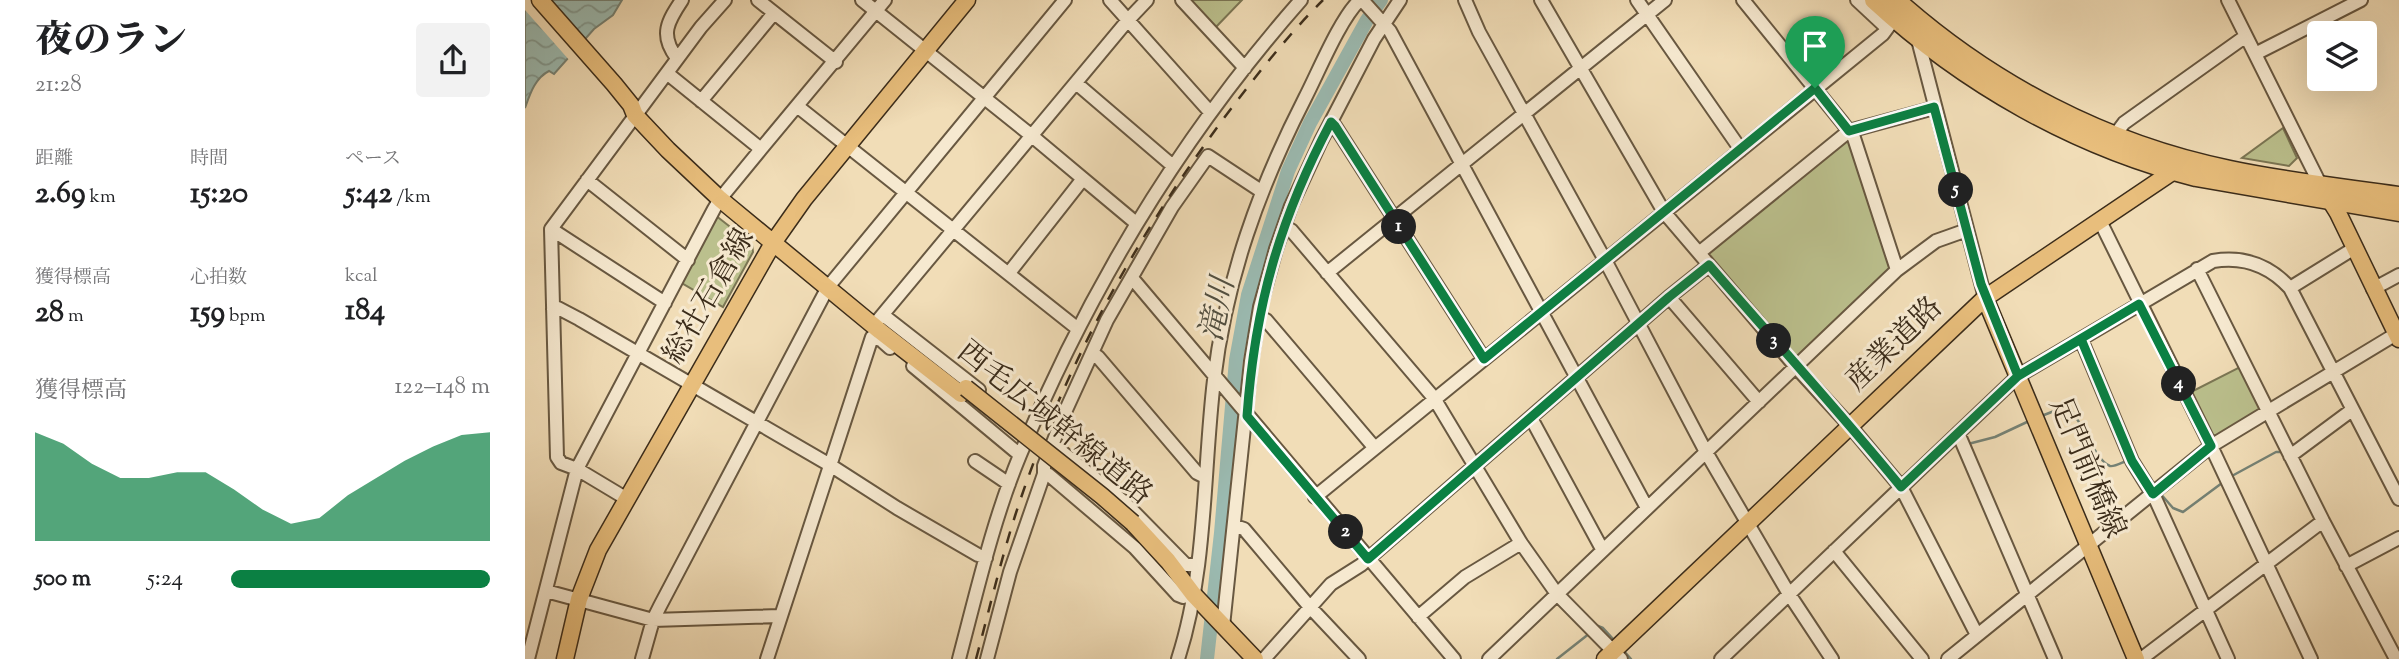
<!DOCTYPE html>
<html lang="ja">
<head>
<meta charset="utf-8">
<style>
	body { margin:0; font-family:"Sorts Mill Goudy","Noto Serif JP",serif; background:#f2f2f2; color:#202124; height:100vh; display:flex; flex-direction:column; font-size:26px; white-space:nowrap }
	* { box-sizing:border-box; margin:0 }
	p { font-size:23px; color:#757577 }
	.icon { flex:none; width:38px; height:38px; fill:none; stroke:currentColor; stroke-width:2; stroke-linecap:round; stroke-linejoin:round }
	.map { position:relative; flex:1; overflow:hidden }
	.side { display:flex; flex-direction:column; background:#fff; width:525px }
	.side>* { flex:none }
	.controls { position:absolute; left:1782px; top:21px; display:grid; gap:14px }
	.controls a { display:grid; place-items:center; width:70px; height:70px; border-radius:7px; background:#fff; box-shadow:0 7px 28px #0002; font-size:35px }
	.pin { position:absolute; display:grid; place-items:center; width:60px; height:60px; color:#fff; margin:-72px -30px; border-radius:50% 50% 50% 0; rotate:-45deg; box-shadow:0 0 7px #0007 }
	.pin .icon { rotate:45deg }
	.km { position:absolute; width:35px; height:35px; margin:-18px; border-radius:50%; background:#222; color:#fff; font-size:19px; line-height:35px; text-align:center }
	.round { display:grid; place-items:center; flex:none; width:74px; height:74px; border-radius:7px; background:#f2f2f2 }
	.overview { display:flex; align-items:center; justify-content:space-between; height:119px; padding:0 35px }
	h1 { font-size:38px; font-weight:800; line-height:52px }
	.metrics { display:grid; grid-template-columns:repeat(3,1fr); gap:10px; height:119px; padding:7px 35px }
	.metrics div { display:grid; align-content:center }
	.metrics b { font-size:30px; font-weight:800 }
	.metrics small { font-size:19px; font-weight:400 }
	.metrics p { font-size:19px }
	.chart { height:196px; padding:14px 35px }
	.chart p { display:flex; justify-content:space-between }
	.chart svg { width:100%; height:126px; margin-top:7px; fill:#0b8043; opacity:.7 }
	ul { padding:0 35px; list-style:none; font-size:23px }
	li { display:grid; grid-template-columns:112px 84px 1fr; align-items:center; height:52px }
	li i { height:18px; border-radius:9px; background:#0b8043 }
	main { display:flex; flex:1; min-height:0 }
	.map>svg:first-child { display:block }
	.green { fill:#bbc08d; stroke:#7b7654; stroke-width:2 }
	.water { fill:url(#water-waves); stroke:#758275; stroke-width:2 }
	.pier { fill:#f1ddb7 }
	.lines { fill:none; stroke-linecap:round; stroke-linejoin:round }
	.stream { stroke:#758275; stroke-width:2.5 }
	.river { stroke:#9bbbb2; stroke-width:14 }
	.minor-casing { stroke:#685841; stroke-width:16 }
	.major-casing { stroke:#3b2c1a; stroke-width:19 }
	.highway-casing { stroke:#3b2c1a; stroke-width:21 }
	.minor { stroke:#f6e9d0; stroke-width:12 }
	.major { stroke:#e8be7c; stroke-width:16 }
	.highway { stroke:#e8be7c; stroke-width:18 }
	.rail { stroke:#3b2c1a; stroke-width:2.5; stroke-dasharray:12 12; stroke-linecap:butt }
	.major-bridge-casing { stroke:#3b2c1a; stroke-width:19; stroke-linecap:butt }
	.major-bridge { stroke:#e8be7c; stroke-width:16 }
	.route-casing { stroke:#fff; stroke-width:14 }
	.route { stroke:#0b8043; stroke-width:9 }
	.labels { text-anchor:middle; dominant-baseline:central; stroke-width:6; stroke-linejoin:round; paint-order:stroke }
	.street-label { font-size:30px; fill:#3b2c1a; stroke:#f6e9d0 }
	.water-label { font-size:32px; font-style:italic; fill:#535040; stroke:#f6e9d0 }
</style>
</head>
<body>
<main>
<section class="side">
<div class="overview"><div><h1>夜のラン</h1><p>21:28</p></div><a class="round"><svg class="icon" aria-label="share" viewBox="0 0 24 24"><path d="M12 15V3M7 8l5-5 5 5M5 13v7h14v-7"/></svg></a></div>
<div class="metrics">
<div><p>距離</p><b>2.69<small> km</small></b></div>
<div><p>時間</p><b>15:20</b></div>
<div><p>ペース</p><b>5:42<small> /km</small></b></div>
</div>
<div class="metrics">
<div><p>獲得標高</p><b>28<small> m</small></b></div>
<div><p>心拍数</p><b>159<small> bpm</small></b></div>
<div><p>kcal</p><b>184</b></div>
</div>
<div class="chart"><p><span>獲得標高</span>122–148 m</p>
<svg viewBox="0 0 160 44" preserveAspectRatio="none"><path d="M0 44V6L10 10L20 17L30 22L40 22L50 20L60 20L70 26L80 33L90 38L100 36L110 28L120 22L130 16L140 11L150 7L160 6V44z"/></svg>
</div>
<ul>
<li><b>500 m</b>5:24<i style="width:100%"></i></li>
</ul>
</section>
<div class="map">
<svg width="1874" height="659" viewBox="0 0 1874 659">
	<defs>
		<pattern id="water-waves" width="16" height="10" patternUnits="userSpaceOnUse" patternTransform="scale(1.75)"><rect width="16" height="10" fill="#9bbbb2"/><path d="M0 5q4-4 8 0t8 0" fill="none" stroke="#809890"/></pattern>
	</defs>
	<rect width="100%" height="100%" fill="#f1ddb7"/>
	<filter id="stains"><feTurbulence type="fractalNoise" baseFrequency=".00286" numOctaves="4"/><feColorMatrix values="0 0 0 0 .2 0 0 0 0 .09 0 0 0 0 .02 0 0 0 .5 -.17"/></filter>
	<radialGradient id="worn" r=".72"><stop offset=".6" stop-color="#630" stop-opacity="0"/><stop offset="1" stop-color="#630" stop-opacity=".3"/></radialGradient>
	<!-- green -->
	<path class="green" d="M661,0H717L690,28Z
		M1758,128L1772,158L1764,166L1717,158Z
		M1321,139H1324L1365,267L1364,272L1276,357L1267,355L1182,253Z
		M190,215L227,244L228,252L198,307L155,282Z
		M1715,367L1736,410L1694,436L1687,435L1666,392Z"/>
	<!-- water -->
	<path class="water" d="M0,0H97L88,15L69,29L29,74L24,71C10,78 5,94 0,108Z"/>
	<!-- pier -->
	<path class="pier" d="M0,0H26L63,41L45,61L0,10Z"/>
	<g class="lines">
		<!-- stream -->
		<path class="stream" d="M1519,415L1542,406C1556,417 1569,460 1585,466C1589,467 1596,463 1601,461
			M1443,444L1470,437L1502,422
			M1705,477L1751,452H1757
			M1634,492L1648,508L1658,512L1697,483
			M1071,629L1073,626L1078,628L1089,640
			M1098,650L1106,659
			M1032,659L1065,633"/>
		<!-- river -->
		<path class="river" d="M682,659L696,533L711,360L723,295L763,171L785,123L842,20L856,0"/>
		<!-- minor casing -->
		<g class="minor-casing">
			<path id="minor" d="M233,0L311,62
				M337,0L507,136L611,223
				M585,0L685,112
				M657,0L720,68
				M940,0L954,32L1080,260L1181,452L1264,594L1307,659
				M1016,0L1139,212L1271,367L1325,426L1376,487L1452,635
				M1112,0L1216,150
				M1218,0L1317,122L1329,138L1372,270
				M1332,0L1362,28
				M1703,0L1795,184
				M1392,36L1460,298
				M1730,54L1836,0
				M152,58C134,35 143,21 157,0
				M143,74L236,149
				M551,83L648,166
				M176,101L249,13
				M272,106L553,329
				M806,123L810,126L959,359
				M1590,135L1599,123L1721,36
				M62,180L163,260
				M1575,221L1686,446L1786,659
				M759,227L766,230L909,398L996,543L1032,594L1096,659
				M26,229L140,303
				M1174,253L1324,131L1409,108
				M1672,269L1798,521L1871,659
				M484,273L557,180
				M802,273L1140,0
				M607,278L929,659
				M1765,288L1828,249
				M1848,289L1874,275
				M1144,297L1234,402
				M28,309L33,308L54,319L305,465L372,508L453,555L461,558
				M358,315L454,390
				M734,317L741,320L849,447
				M354,319L603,20L622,0
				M1556,339L1607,461L1630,498L1703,659
				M567,353L573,357L672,473L680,477
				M388,366L495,455
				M1006,418L1077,549
				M1433,433L1530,659
				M527,444L599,502L661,565H672
				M1765,456L1827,410
				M450,461L484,484
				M519,474L524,475L610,548L653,595L658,597L668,594
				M790,497L1358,34L1369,19
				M102,499L52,469L36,463L32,457L26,229L176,27L200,0
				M710,526L719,529L784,606L834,659
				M1309,551L1397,659
				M1821,566L1874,538
				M21,591L128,620L256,616
				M893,617L940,577L996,543
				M698,626L726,361L735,307L751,249L766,206L796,141L849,39L875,0
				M3,659L52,469L189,209L195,199L236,149L360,0
				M117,659L128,620L135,606L303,287L540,0
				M242,659L347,337L356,340L365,348
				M434,659C452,591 468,520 495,455C564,289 657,135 776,0
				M462,659L485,572L519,474V466L540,412L582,320L647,207L683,156L736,191
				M653,659C682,570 678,472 689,380C701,279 734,188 780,98C793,73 815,19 834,1H838L865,31L1122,508
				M739,659L806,584L836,565L1144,297L1184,265
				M964,659L1372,270L1411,241L1442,230
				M1196,659L1493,376L1688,261C1718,256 1744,265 1765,288L1874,499
				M1423,659L1686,446L1871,334
				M1616,659L1798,521"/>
		</g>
		<!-- major casing -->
		<g class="major-casing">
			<path id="major" d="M15,0L89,84L106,105L110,115L143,150L195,199L355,331L436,394
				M1800,192L1813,213L1874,339
				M1460,298L1611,659
				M608,523L643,561L668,594L730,659
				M40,659L54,599L73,550L248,243L279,199L442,0
				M1080,659L1460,298L1656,166"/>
		</g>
		<!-- highway casing -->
		<g class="highway-casing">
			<path id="highway" d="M1349,0C1439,83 1551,147 1671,177L1874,212
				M1371,0C1465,84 1581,145 1705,170C1761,182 1818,188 1874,196"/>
		</g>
		<!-- minor -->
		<use href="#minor" class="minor"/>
		<!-- major -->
		<use href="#major" class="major"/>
		<!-- highway -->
		<use href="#highway" class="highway"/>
		<!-- rail -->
		<path class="rail" d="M451,659C464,611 475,563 490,516C536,373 610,238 699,118C730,77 762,36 798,0"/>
		<!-- major-bridge casing -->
		<g class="major-bridge-casing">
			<path id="major-bridge" d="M441,388L577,496L608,523"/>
		</g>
		<!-- major-bridge -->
		<use href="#major-bridge" class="major-bridge"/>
	</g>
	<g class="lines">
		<!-- route casing -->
		<g class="route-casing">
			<path id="route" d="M1290,88L959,359L810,126L806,122C754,220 730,306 722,416L843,559L1144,297L1184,265C1248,339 1314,411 1376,487L1493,376L1614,304L1686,446L1628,494L1607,461L1556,339L1493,376L1456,284L1409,107L1324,131L1290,88"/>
		</g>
		<!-- route -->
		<use href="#route" class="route"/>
	</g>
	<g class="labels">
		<!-- street labels -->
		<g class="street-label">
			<text transform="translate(185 297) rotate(-60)">総社石倉線</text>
			<text transform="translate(1370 345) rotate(-44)">産業道路</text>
			<text transform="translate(529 424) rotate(39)">西毛広域幹線道路</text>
			<text transform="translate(1561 468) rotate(67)">足門前橋線</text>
		</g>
		<!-- water labels -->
		<g class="water-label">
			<text transform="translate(694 310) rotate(-78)">滝川</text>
		</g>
	</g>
	<rect width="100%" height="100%" filter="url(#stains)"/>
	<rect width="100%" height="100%" fill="url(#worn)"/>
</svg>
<div class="controls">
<a><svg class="icon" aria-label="layers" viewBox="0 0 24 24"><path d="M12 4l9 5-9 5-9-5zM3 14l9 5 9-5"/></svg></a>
</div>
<div class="pin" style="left:1290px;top:88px;background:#1e9e55"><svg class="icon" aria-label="arrive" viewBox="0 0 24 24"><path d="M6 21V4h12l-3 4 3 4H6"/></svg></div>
<b class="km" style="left:874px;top:227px">1</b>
<b class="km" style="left:821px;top:532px">2</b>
<b class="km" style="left:1249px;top:341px">3</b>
<b class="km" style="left:1654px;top:384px">4</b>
<b class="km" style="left:1431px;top:190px">5</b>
</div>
</main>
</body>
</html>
